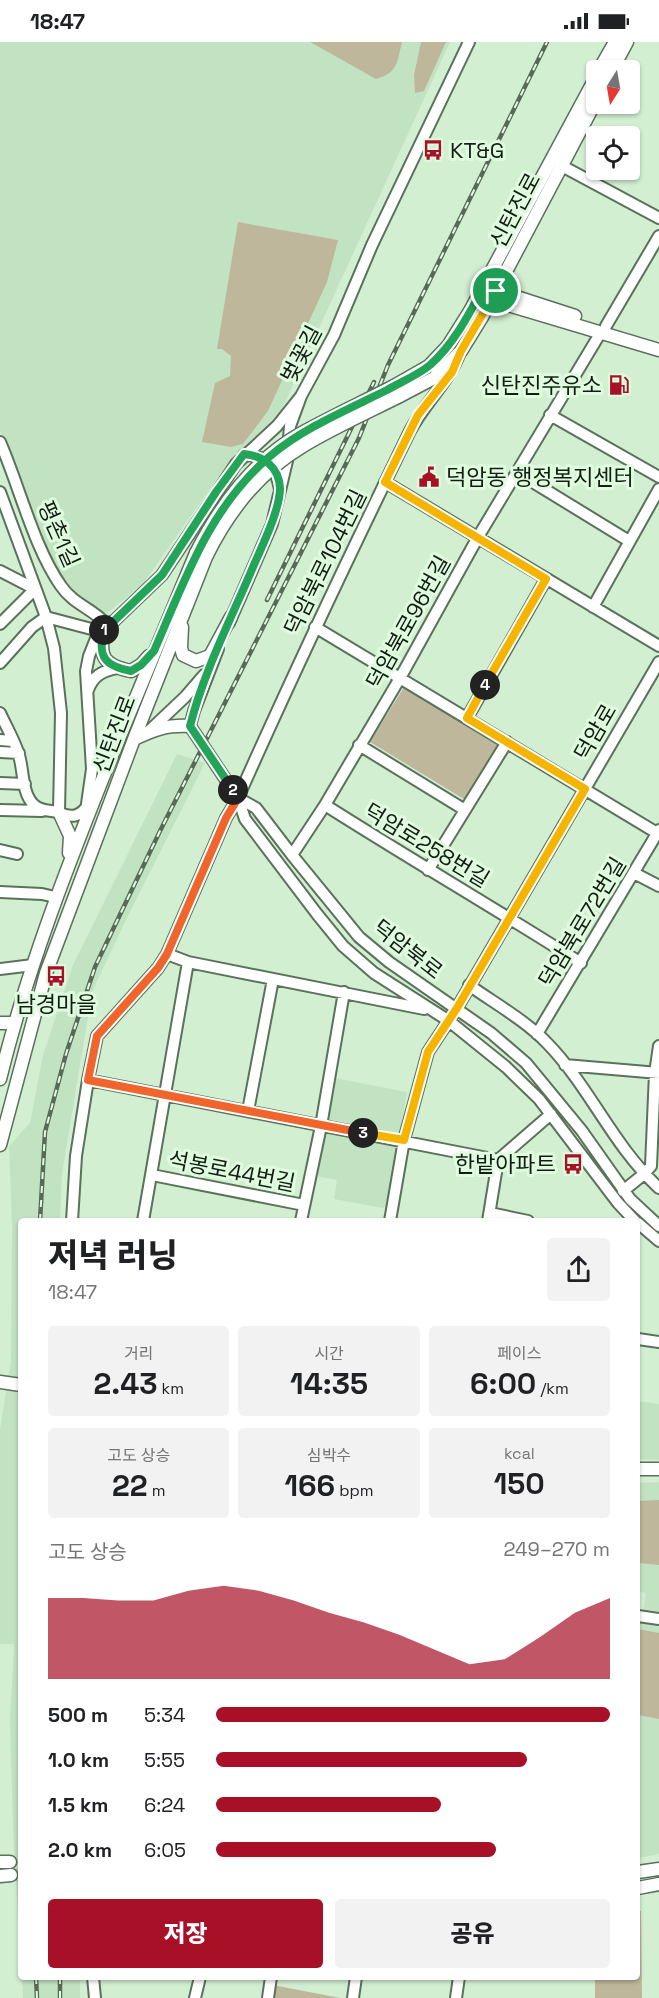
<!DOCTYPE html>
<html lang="ko">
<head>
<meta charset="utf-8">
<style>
	body { margin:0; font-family:"Space Grotesk","Noto Sans KR",sans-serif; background:#f2f2f2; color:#202124; height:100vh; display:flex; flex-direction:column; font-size:22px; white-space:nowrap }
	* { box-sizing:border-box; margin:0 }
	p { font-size:20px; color:#757577 }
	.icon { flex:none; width:33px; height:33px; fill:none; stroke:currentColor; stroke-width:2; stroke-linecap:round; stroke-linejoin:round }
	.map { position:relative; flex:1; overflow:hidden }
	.side { position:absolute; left:18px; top:1176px; width:622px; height:762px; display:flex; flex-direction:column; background:#fff; border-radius:6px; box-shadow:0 2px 4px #0004 }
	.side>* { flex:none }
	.needle { width:39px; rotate:191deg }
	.fabs { position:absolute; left:586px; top:18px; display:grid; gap:12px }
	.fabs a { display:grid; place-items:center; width:54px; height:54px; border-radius:6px; background:#fff; box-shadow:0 2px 4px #0004; font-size:30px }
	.pin { position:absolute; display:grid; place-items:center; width:51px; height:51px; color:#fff; margin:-26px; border:3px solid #fff; border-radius:50%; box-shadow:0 2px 6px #0007 }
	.km { position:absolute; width:30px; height:30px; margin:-15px; border-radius:50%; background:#222; color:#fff; font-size:16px; line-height:30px; text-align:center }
	.round { display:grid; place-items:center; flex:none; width:63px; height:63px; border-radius:6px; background:#f2f2f2 }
	.headline { display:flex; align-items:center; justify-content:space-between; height:102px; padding:0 30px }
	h1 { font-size:33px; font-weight:800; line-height:45px }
	.stats { display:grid; grid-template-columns:repeat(3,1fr); gap:9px; height:102px; padding:6px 30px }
	.stats div { display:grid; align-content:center; border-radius:6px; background:#f2f2f2; text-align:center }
	.stats b { font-size:30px; font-weight:800 }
	.stats small { font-size:16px; font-weight:400 }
	.stats p { font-size:16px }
	.chart { height:168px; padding:12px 30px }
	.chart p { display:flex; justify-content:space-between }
	.chart svg { width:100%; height:108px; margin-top:6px; fill:#a81027; opacity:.7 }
	.cta { display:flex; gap:12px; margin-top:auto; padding:12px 30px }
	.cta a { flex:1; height:69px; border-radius:6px; background:#a81027; color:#fff; font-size:24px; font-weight:800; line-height:69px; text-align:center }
	.cta a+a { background:#f2f2f2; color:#202124 }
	ul { padding:0 30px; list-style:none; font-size:20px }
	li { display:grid; grid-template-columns:96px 72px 1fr; align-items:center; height:45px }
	li i { height:15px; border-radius:8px; background:#a81027 }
	.status { display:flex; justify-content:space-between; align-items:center; height:42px; padding:0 30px; background:#fff; direction:ltr }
	.status svg { height:16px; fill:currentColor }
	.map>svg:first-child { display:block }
	.built { fill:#c2e3c1 }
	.green { fill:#bfb79b }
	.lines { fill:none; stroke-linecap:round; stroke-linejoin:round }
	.major-tunnel { stroke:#adc5ac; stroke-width:12; stroke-dasharray:12 6; stroke-linecap:butt }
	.minor-casing { stroke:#597259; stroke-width:14 }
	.major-casing { stroke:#597259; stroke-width:15 }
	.minor { stroke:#fff; stroke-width:10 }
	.major { stroke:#fff; stroke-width:12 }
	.rail-casing { stroke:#586958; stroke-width:4.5 }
	.rail { stroke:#e0fcdf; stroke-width:2; stroke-dasharray:7; stroke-linecap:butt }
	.major-bridge-casing { stroke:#597259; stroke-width:15; stroke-linecap:butt }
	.major-bridge { stroke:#fff; stroke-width:12 }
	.split-1-casing { stroke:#fff; stroke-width:12 }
	.split-2-casing { stroke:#fff; stroke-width:12 }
	.split-3-casing { stroke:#fff; stroke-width:12 }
	.split-4-casing { stroke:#fff; stroke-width:12 }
	.split-5-casing { stroke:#fff; stroke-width:12 }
	.split-1 { stroke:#22a559; stroke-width:8 }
	.split-2 { stroke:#22a559; stroke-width:8 }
	.split-3 { stroke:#f0652b; stroke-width:8 }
	.split-4 { stroke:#f5b400; stroke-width:8 }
	.split-5 { stroke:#f5b400; stroke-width:8 }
	.labels { text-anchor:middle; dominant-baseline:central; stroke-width:6; stroke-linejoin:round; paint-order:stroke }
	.poi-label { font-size:22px; fill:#131d13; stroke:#e0fcdf; text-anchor:start }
	.street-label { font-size:22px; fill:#131d13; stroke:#e0fcdf }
</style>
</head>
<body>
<div class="status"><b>18:47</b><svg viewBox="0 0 49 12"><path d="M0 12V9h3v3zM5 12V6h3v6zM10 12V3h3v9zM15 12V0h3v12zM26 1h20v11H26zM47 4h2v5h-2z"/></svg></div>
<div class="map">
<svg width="659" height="1956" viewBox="0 0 659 1956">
	<rect width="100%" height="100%" fill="#d3efd2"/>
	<!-- built -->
	<path class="built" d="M0,0H450L281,369L228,421L143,542L107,571L94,567L70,553L49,519L0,389Z
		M177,712L205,721L125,880L92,950L62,1132L60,1179H21V1926L13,1788L10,1678L14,1602H0V1388L11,1319L12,1185L9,1104L30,1081L43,1013L73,923Z
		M334,1036L407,1050L400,1091L397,1094L329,1081L326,1078Z
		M328,1091L397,1103L399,1105L388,1163L383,1166L334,1157L337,1138L316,1134L323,1095Z
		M638,1359L659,1362V1418L638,1417Z
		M659,1440V1573L643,1571L646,1551L638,1549V1441Z
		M638,1580L659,1583V1812L638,1816Z
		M22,1935H80V1956H23Z"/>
	<!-- green -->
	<path class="green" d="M310,0H402C397,20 398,31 376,37Z
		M421,0H446L424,49L415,51L414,33Z
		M238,180L338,198L327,240L268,369L243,402L231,405L202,400L215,341L230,334L231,314L222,307H217Z
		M406,642L502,701L467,759L370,700Z
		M659,1458V1523L638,1521V1459Z
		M638,1587L659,1591V1677L638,1673Z
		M638,1869H641L642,1956H595V1935H638Z
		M273,1943L340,1956H270Z"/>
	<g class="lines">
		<!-- major-tunnel -->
		<path class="major-tunnel" d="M11,1833H21"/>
		<!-- minor casing -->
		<g class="minor-casing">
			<path id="minor" d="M562,124L659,176
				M606,284L659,194
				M550,373L659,435
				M0,400C19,443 34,506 61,544C74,563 92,566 106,582
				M244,413C270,414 275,424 280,447
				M518,431L629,499
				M385,440L659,604
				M0,450L46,575L54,606L61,671L59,770
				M0,529L35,547L0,582
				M593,565L659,447
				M229,581L272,482L287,419L290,384L301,354
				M315,585L657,791
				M218,607L194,669L190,684L238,756L245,777L317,872L343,904L374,931L449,979L506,1025L539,1057L618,1161L635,1179
				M0,621L32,585L46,575L99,589
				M88,648C93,634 102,629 117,626
				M0,671C6,684 13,696 18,710C24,726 21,751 34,763C43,771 51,767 60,771C72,776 80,775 88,763
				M467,676L546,537
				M148,690L185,655L204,633
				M0,698L12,699
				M359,703L465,768
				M0,710L19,711
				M0,741L25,742
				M238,756L256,766L292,813L359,895L389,920L491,991L526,1021L582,1089L630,1157L659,1184
				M325,763C410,817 496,867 581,921
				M0,768L42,769
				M86,769L92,727L86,629L89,614L99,589L106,582L114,579L162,533L236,422L277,384L301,354L334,293L372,203L469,0
				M0,808L17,812
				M292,813L325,763L400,636L478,495L601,290
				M428,828L507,700
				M634,831L659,844
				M0,850L42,852L55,855
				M167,912L188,920L424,967
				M0,927L33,923
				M469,943C494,961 525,978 547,1001C590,1045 613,1104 659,1146
				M537,992L659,788
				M565,1023L659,1031
				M88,1038L498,1118
				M248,1069L273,937
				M152,1133L304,1163
				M623,1149L644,1132L651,1124L655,1031L659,1004
				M490,1171L528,1179
				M72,1179L76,1114L88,1038L97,994L158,926L167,912L226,776L238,756C293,632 351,510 410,389C424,362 447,342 459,313
				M143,1179L188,920
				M301,1179L321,1084L344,950
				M390,1179L404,1098L428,1010L457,966L659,620
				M488,1179L498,1118L551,1072
				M638,1181L659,1199
				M638,1297L659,1300
				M638,1574L659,1577
				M93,1935L95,1956
				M195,1956L200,1935
				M268,1956L271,1935
				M353,1956L356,1935
				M456,1956L459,1935"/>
		</g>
		<!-- major casing -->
		<g class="major-casing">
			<path id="major" d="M599,28L615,0
				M612,28L627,0
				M489,246L575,274
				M485,256L659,308
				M394,344L429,324L448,304L470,269L597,33
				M398,355L434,336L461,309L482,275L597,57
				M106,582C98,611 100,623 131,629L141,623L149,614
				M182,585L181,606L183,613L196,619L210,614L231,575
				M134,697C155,687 166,683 190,684
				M59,770L70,794L69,811
				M0,981H14
				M0,1037C27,927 68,823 110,718C139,649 167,580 196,511
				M0,1103L46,931L134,697L206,515
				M0,1340L21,1343
				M638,1427H659
				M0,1820H10
				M638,1830L659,1827
				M0,1834L11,1833
				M638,1846L659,1842"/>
		</g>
		<!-- minor -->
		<use href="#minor" class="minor"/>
		<!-- major -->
		<use href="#major" class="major"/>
		<!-- rail casing -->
		<g class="rail-casing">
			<path id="rail" d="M267,558L374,340
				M40,1179L45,1090L66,1012L95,925L160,789L359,396L388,323L547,0
				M36,1935L37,1956
				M60,1956V1935"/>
		</g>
		<!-- rail -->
		<use href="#rail" class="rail"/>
		<!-- major-bridge casing -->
		<g class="major-bridge-casing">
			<path id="major-bridge" d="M196,511C220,464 253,419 300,392C331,375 363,360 394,344
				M206,515C228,470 259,430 303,404C333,386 366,371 398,355"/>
		</g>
		<!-- major-bridge -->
		<use href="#major-bridge" class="major-bridge"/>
	</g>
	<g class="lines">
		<!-- split-1 casing -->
		<g class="split-1-casing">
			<path id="split-1" d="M104,588C97,615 105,624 131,629L141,623L154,609C185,538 208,468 269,415C303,386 347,368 387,348C401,340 418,333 430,323C454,302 469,272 484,244L496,249"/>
		</g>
		<!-- split-2 casing -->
		<g class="split-2-casing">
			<path id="split-2" d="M104,588L106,582L114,579L162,533L216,450L244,412C264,414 279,425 280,446C280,468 262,504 253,525C231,577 204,629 190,684L233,748"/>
		</g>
		<!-- split-3 casing -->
		<g class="split-3-casing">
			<path id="split-3" d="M233,748L238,756L226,776L167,912L158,926L97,994L88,1038L363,1091"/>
		</g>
		<!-- split-4 casing -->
		<g class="split-4-casing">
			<path id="split-4" d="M363,1091L404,1098L428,1010L457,966L585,747L467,676L485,643"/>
		</g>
		<!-- split-5 casing -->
		<g class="split-5-casing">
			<path id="split-5" d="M485,643L546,537L385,440L418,373L452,330L461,309L496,249"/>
		</g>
		<!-- split-1 -->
		<use href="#split-1" class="split-1"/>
		<!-- split-2 -->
		<use href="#split-2" class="split-2"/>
		<!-- split-3 -->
		<use href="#split-3" class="split-3"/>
		<!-- split-4 -->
		<use href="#split-4" class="split-4"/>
		<!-- split-5 -->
		<use href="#split-5" class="split-5"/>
	</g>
	<!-- icons -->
	<defs>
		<g id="bus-bare" transform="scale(1.62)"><path d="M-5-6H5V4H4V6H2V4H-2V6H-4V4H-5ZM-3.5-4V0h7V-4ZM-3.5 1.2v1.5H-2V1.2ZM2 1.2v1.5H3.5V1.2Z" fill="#a81027" stroke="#e0fcdf" stroke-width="2.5" paint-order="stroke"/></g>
		<g id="fuel-bare" transform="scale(1.62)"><path d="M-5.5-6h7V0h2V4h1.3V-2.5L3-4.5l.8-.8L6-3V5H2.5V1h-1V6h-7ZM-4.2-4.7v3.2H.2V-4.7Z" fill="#a81027" stroke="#e0fcdf" stroke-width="2.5" paint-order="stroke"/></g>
		<g id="civic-bare" transform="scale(1.62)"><path d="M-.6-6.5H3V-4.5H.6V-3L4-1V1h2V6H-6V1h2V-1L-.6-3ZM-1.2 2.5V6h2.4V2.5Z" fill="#a81027" stroke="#e0fcdf" stroke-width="2.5" paint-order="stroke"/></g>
	</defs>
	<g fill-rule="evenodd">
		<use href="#bus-bare" x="433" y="108"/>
		<use href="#fuel-bare" x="619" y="343"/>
		<use href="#civic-bare" x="429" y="435"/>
		<use href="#bus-bare" x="56" y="934"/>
		<use href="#bus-bare" x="573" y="1122"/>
	</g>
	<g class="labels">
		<!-- poi labels -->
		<g class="poi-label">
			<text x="450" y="108">KT&amp;G</text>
			<text x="602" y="343" text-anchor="end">신탄진주유소</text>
			<text x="446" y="435">덕암동 행정복지센터</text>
			<text x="56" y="962" text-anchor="middle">남경마을</text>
			<text x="556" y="1122" text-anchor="end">한밭아파트</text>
		</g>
		<!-- street labels -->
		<g class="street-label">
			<text transform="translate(515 168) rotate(-62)">신탄진로</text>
			<text transform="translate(301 312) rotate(-62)">벚꽃길</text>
			<text transform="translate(59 492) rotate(66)">평촌1길</text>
			<text transform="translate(325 520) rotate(-64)">덕암북로104번길</text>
			<text transform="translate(408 580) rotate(-61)">덕암북로96번길</text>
			<text transform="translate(595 690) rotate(-60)">덕암로</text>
			<text transform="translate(114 692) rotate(-69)">신탄진로</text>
			<text transform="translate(427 803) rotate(31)">덕암로258번길</text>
			<text transform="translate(582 880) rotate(-59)">덕암북로72번길</text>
			<text transform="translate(408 907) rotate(38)">덕암북로</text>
			<text transform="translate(232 1129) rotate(11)">석봉로44번길</text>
		</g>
	</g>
</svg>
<div class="fabs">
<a><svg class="needle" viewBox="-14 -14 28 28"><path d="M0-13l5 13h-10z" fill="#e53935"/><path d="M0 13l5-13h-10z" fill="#757577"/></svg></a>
<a><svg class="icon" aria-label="locate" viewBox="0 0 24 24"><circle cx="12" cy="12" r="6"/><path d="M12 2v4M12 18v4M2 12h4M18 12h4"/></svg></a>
</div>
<div class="pin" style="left:496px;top:249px;background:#1e9e55"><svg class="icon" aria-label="arrive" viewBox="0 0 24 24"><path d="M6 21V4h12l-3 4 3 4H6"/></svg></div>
<b class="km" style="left:104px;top:588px">1</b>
<b class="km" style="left:233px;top:748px">2</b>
<b class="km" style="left:363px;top:1091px">3</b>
<b class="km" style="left:485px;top:643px">4</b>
<section class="side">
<div class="headline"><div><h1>저녁 러닝</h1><p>18:47</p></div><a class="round"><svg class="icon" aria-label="share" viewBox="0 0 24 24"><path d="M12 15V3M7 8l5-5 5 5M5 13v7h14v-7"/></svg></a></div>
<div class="stats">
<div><p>거리</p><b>2.43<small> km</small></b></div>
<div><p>시간</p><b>14:35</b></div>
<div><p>페이스</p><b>6:00<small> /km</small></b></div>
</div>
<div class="stats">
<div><p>고도 상승</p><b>22<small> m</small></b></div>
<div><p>심박수</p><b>166<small> bpm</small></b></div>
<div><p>kcal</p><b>150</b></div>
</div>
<div class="chart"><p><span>고도 상승</span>249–270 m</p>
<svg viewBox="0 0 160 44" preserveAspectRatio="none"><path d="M0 44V11L10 11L20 12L30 12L40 8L50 6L60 8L70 12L80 17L90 21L100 26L110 32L120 38L130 36L140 27L150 17L160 11V44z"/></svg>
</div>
<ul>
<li><b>500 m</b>5:34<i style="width:100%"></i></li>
<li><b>1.0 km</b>5:55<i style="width:79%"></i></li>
<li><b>1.5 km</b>6:24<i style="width:57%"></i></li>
<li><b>2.0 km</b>6:05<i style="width:71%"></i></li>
</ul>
<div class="cta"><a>저장</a><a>공유</a></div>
</section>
</div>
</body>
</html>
